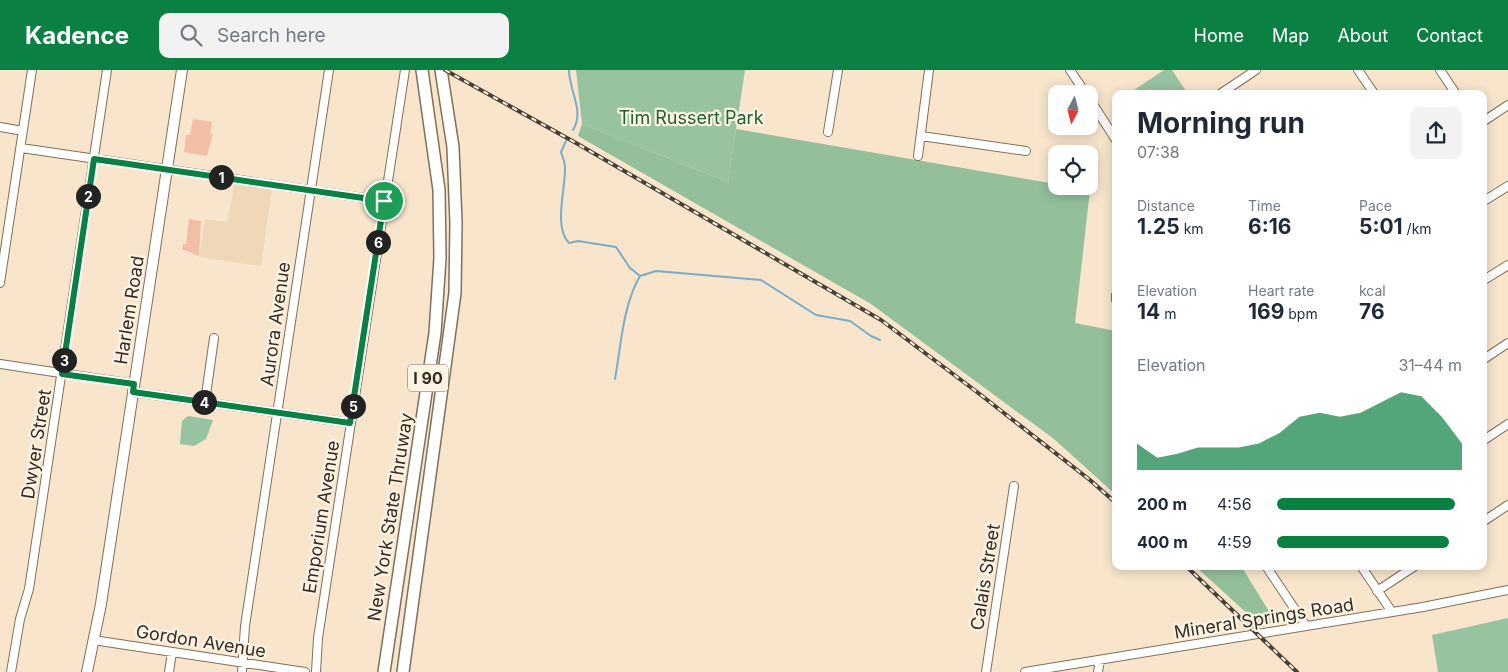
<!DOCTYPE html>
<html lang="en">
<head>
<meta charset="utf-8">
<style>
	body { margin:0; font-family:Inter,sans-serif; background:#f2f2f3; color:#1f2937; height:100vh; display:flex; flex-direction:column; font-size:19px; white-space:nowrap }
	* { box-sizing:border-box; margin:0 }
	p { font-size:16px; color:#747a83 }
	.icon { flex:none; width:28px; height:28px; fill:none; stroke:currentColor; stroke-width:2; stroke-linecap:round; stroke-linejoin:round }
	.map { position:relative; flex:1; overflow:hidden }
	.panel { position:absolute; left:1112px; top:20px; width:375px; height:480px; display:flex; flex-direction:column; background:#fff; border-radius:10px; box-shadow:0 2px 12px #0003 }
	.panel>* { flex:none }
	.needle { width:32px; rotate:187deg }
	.fabs { position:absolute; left:1048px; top:15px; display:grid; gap:10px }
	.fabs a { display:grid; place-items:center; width:50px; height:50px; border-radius:10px; background:#fff; box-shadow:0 2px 12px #0003; font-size:25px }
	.pin { position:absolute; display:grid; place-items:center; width:42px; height:42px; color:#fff; margin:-21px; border:2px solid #fff; border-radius:50%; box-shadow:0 1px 5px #0007 }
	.km { position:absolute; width:25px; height:25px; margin:-12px; border-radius:50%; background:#222; color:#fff; font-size:14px; line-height:25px; text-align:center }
	.round { display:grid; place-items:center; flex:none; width:52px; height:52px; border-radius:10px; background:#f2f2f3 }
	.headline { display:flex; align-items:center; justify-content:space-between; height:85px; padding:0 25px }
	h1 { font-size:28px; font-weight:700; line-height:38px }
	.stats { display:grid; grid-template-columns:repeat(3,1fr); gap:8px; height:85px; padding:5px 25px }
	.stats div { display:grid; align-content:center }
	.stats b { font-size:21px; font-weight:700 }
	.stats small { font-size:14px; font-weight:400 }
	.stats p { font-size:14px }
	.chart { height:140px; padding:10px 25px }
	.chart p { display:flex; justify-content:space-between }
	.chart svg { width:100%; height:90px; margin-top:5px; fill:#0b8043; opacity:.7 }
	ul { padding:0 25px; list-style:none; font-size:16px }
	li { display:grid; grid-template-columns:80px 60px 1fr; align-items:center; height:38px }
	li i { height:12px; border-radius:6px; background:#0b8043 }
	header { display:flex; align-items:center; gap:30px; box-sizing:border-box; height:70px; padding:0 25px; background:#0b8043; color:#fff }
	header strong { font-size:24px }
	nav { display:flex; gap:28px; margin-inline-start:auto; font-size:18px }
	.search { width:350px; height:45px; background:#f2f2f3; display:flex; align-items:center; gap:12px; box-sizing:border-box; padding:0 18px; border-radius:10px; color:#747a83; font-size:19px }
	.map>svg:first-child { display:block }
	.built { fill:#efd8b8 }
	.green { fill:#98c3a0 }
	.forest { fill:#93bf9b }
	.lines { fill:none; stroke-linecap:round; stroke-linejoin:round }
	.stream { stroke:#78acc8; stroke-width:2 }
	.building { fill:#f2bea6 }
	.minor-casing { stroke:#807059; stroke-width:10 }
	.major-casing { stroke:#807059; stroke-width:12 }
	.highway-casing { stroke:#807059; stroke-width:14 }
	.minor { stroke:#fff; stroke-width:8 }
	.major { stroke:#fff; stroke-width:10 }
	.highway { stroke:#fff; stroke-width:11 }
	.rail-casing { stroke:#484035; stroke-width:4 }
	.rail { stroke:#fff4e4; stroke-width:2; stroke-dasharray:5.5; stroke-linecap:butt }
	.route-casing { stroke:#fff; stroke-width:10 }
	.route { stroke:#0b8043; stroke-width:6 }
	.labels { text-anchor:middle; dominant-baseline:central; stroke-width:4.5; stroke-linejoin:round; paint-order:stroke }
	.shield { fill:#fff4e4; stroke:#71695e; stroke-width:1 }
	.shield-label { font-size:16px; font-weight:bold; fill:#342d24 }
	.park-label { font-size:18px; fill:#1e6033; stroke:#fff4e4 }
	.street-label { font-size:18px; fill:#342d24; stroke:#fff4e4 }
</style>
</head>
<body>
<header>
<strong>Kadence</strong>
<div class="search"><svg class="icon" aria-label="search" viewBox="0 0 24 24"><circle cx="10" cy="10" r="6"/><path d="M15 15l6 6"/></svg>Search here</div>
<nav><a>Home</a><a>Map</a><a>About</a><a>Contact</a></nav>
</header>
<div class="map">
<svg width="1508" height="602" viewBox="0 0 1508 602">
	<rect width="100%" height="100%" fill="#f8e5cc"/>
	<!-- built -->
	<path class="built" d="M235,112L272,118L261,196L199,187L205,149L227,152Z"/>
	<!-- green -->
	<path class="green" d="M576,0H745L728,112L582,54Z
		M1164,0H1172L1188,24H1128Z
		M188,346L213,350L206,369L194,376L180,374L182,351Z
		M1508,548V602H1438L1432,565Z"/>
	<!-- forest -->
	<path class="forest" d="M582,54L728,112L736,59L1056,114V116L1090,120L1075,253L1116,261V425L1054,369L871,234L578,66Z
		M1195,496H1245L1243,499L1275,551L1262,557Z"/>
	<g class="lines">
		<!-- stream -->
		<path class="stream" d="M569,0C569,21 585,41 573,60
			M566,71L561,82C562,86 565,92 565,97C566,117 553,157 569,173L578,171L616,177L630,198L640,206
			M615,309C621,275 623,235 640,206L656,201L761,210L816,245L850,251L871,266L880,270"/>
	</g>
	<!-- building -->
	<path class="building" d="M193,49L212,52L210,64H213L207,86L184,82L186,65H190Z
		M189,149L201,151L199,186L182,179L183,174H186Z"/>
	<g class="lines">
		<!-- minor casing -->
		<g class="minor-casing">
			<path id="minor" d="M1070,0L1086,24
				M1358,0L1373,22
				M1440,0L1456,24
				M1220,24L1256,0
				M1089,28L1116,70
				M1484,51L1508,35
				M0,57L23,61
				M828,62L838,0
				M921,66L1026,81
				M21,78L384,131
				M918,86L929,0
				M1484,131L1508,116
				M1484,210L1508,195
				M0,213L32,0
				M1116,225V230
				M1484,289L1508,273
				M0,294L134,314
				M133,322L350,353
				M205,332L214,268
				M1484,370L1508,354
				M1484,451L1508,435
				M1266,496L1306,556
				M1361,496L1392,542
				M1377,521L1415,496
				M93,570L305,602
				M11,602L20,549L29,519L107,0
				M169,602L172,582
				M242,602L245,556L329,0
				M316,602L318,568L405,0
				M986,602L1014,416
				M1025,602L1423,537L1508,520
				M1098,602L1100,590"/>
		</g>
		<!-- major casing -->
		<g class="major-casing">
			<path id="major" d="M87,602L101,534L182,0"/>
		</g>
		<!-- highway casing -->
		<g class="highway-casing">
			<path id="highway" d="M384,602L435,263L440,188L439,120L422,0
				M403,602L455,223L456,153L453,77L441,0"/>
		</g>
		<!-- minor -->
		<use href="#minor" class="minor"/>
		<!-- major -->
		<use href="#major" class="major"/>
		<!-- highway -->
		<use href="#highway" class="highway"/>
		<!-- rail casing -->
		<g class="rail-casing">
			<path id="rail" d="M445,0L576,73L881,250L977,322L1090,410L1116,433
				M1186,496L1297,602"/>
		</g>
		<!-- rail -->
		<use href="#rail" class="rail"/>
	</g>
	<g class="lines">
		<!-- route casing -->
		<g class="route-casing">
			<path id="route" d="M94,89L384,131L350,353L133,322L134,314L62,304Z"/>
		</g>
		<!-- route -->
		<use href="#route" class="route"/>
	</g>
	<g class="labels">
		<!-- shield labels -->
		<rect class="shield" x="408" y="294.5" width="40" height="27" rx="4"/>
		<g class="shield-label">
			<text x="428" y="308">I 90</text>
		</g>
		<!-- park labels -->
		<g class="park-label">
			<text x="691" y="47">Tim Russert Park</text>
		</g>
		<!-- street labels -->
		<g class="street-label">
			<text transform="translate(129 240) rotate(-81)">Harlem Road</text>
			<text transform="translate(275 254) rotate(-82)">Aurora Avenue</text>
			<text transform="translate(36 374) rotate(-81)">Dwyer Street</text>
			<text transform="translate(321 447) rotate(-81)">Emporium Avenue</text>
			<text transform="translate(390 447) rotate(-81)">New York State Thruway</text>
			<text transform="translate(985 507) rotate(-81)">Calais Street</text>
			<text transform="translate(1264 548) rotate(-9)">Mineral Springs Road</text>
			<text transform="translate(201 571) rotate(9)">Gordon Avenue</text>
		</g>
	</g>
</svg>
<div class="fabs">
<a><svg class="needle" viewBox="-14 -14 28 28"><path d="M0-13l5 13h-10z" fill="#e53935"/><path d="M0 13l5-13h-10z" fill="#747a83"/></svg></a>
<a><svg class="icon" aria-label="locate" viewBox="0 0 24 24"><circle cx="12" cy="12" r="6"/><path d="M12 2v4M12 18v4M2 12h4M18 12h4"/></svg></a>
</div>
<div class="pin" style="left:384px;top:131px;background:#1e9e55"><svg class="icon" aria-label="arrive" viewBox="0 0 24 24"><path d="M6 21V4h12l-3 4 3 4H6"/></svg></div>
<b class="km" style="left:221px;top:107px">1</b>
<b class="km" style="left:88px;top:126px">2</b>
<b class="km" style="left:64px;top:290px">3</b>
<b class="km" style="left:204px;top:332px">4</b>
<b class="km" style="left:353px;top:336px">5</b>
<b class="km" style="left:378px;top:172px">6</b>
<section class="panel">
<div class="headline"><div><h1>Morning run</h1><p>07:38</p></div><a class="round"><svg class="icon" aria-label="share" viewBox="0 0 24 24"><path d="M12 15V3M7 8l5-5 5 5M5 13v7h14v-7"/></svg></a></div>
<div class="stats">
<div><p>Distance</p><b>1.25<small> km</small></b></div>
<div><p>Time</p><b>6:16</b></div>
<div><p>Pace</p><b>5:01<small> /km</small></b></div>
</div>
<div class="stats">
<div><p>Elevation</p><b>14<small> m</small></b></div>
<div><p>Heart rate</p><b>169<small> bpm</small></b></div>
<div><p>kcal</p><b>76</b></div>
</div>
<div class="chart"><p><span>Elevation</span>31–44 m</p>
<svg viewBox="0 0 160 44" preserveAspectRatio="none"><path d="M0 44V31L10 38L20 36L30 33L40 33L50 33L60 31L70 26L80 18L90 16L100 18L110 16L120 11L130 6L140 8L150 18L160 31V44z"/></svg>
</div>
<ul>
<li><b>200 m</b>4:56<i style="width:96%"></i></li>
<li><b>400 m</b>4:59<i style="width:93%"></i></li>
</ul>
</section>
</div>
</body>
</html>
